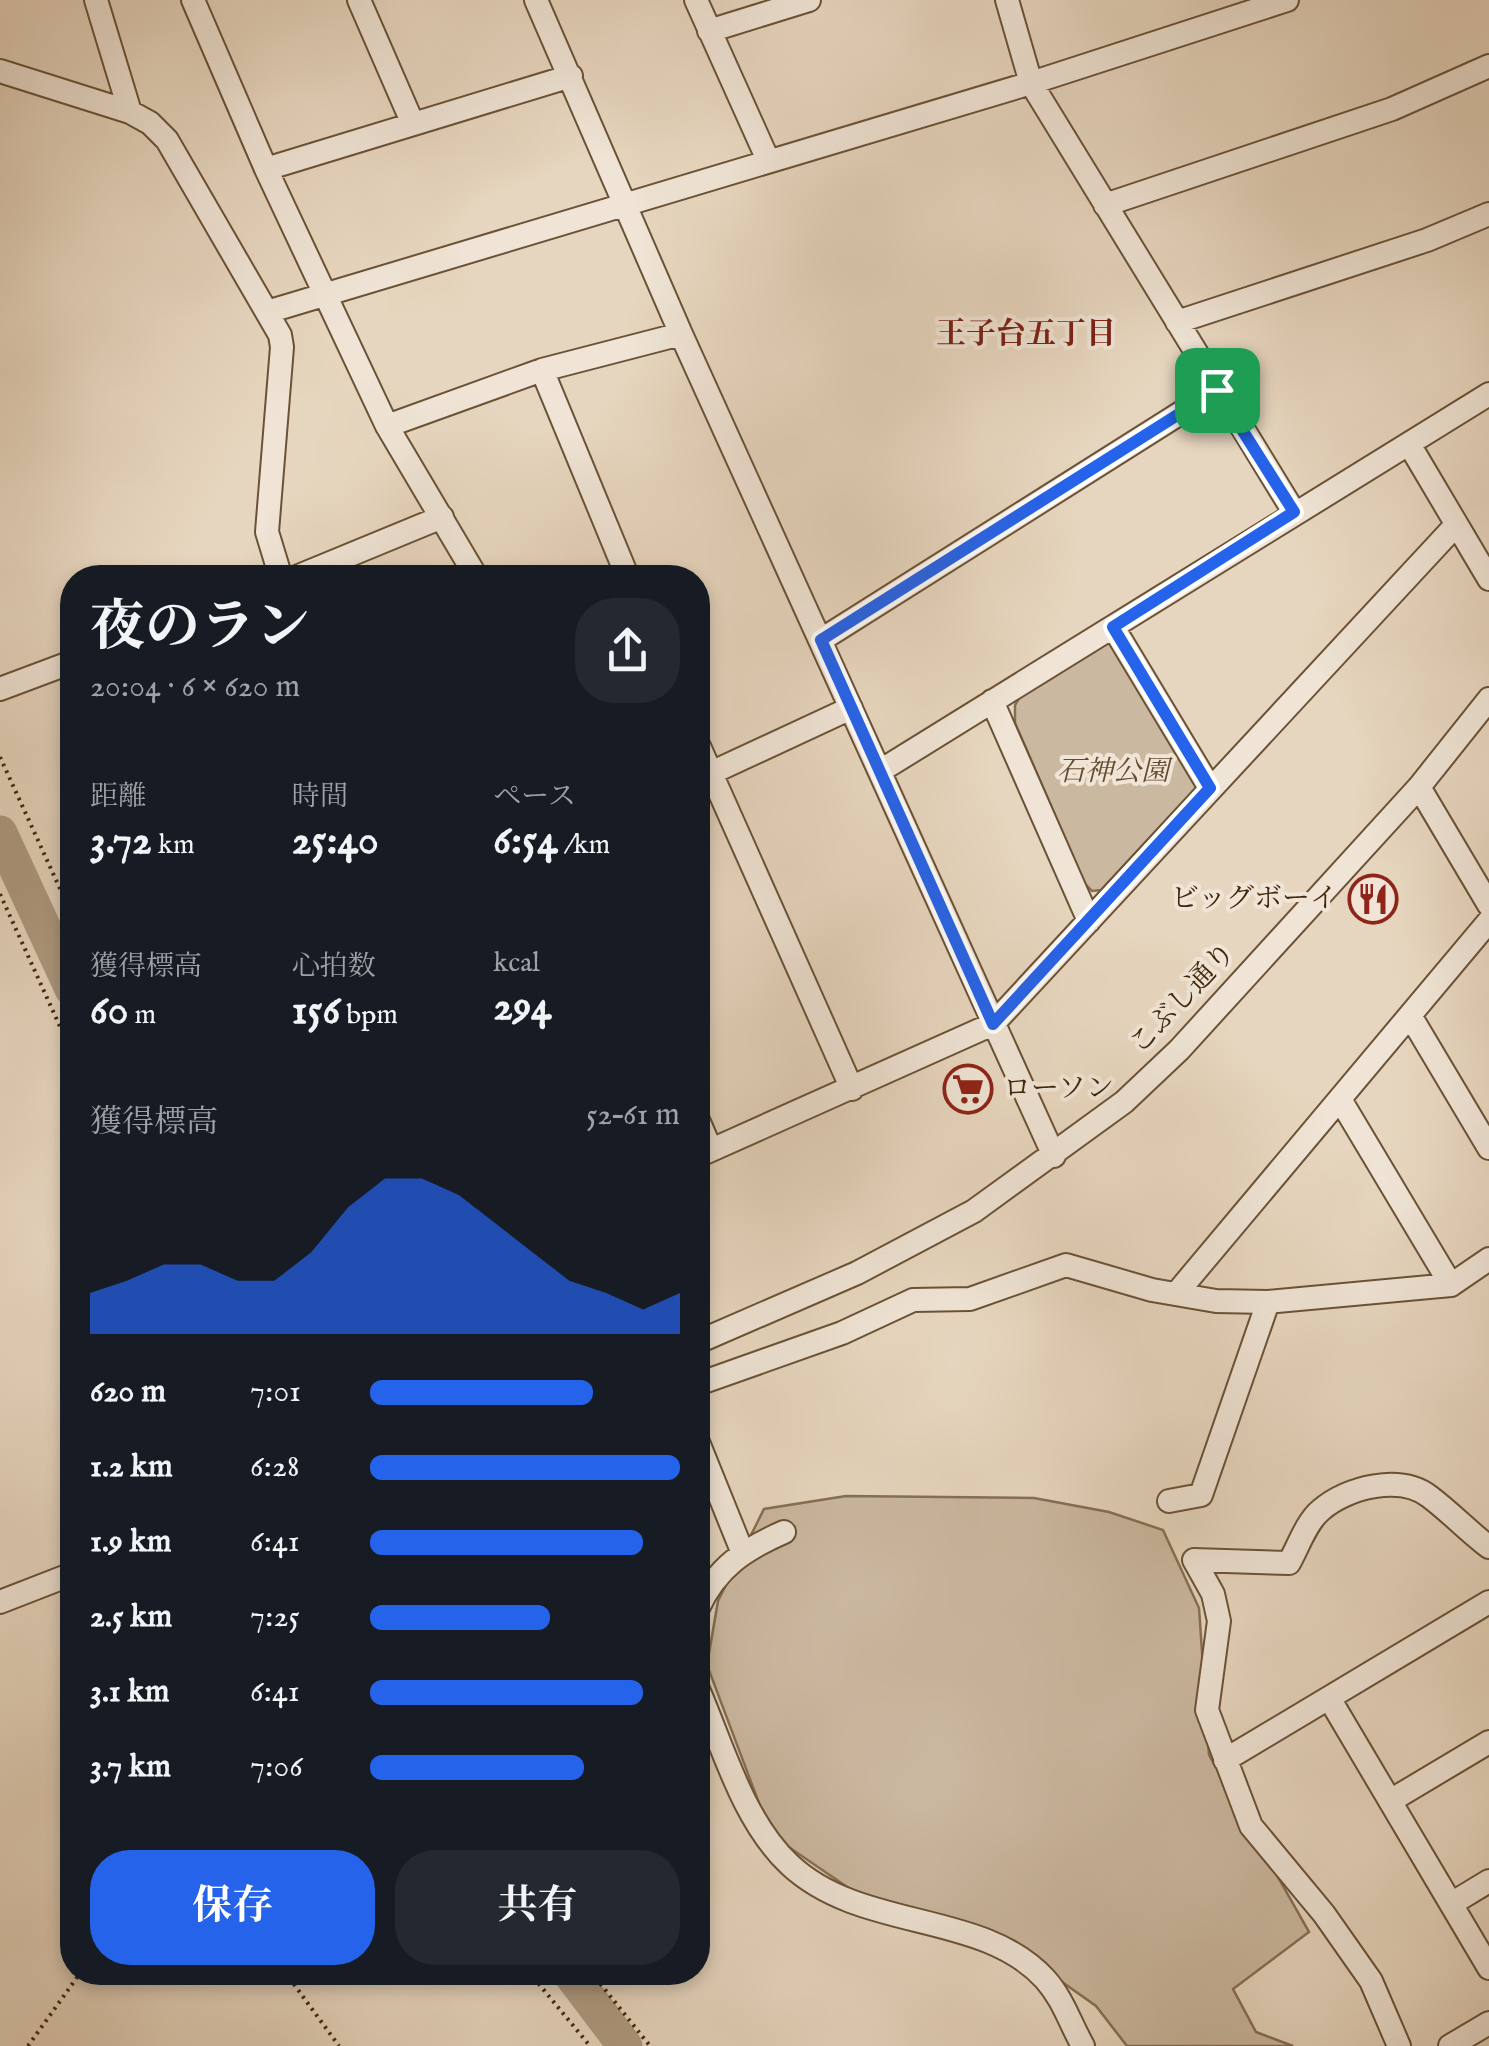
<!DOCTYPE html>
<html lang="ja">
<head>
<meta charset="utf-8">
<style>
	body { margin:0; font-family:"IM FELL English","Noto Serif JP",serif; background:#242831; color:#f1f3f6; height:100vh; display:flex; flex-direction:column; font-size:38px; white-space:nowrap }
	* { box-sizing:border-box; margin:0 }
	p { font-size:32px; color:#9ea1a6 }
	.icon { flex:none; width:55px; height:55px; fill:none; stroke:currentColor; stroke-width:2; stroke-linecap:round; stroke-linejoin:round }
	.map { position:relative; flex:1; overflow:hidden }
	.sheet { position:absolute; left:60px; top:565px; width:650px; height:1420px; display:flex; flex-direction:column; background:#171b24; border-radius:40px; box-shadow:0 5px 15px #0003 }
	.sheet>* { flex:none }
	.pin { position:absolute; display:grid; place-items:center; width:85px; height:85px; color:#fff; margin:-42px; border-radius:20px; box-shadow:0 5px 15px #0006 }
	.round { display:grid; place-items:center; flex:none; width:105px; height:105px; border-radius:40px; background:#242831 }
	.summary { display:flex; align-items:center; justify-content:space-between; height:170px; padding:0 30px }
	h1 { font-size:55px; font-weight:700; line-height:75px }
	.stats { display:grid; grid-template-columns:repeat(3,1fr); gap:15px; height:170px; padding:10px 30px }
	.stats div { display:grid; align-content:center }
	.stats b { font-size:42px; font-weight:700 }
	.stats small { font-size:28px; font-weight:400 }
	.stats p { font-size:28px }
	.chart { height:280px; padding:20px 30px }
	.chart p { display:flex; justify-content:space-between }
	.chart svg { width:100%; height:180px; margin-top:10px; fill:#2563eb; opacity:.7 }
	.button { display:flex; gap:20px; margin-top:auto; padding:20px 30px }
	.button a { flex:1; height:115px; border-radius:40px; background:#2563eb; color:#fff; font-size:40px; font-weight:700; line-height:115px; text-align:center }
	.button a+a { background:#242831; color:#f1f3f6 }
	ul { padding:0 30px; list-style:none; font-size:32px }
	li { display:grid; grid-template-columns:160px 120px 1fr; align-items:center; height:75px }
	li i { height:25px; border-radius:12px; background:#2563eb }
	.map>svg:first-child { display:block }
	.green { fill:#cbb8a0; stroke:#866f54; stroke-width:2.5 }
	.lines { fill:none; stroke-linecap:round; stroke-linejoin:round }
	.river { stroke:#af9a81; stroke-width:35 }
	.minor-casing { stroke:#6b5236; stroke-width:26 }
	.path { stroke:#422609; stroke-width:4; stroke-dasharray:2.5 5; stroke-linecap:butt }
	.minor { stroke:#efe4d5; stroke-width:22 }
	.route-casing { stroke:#fff; stroke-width:20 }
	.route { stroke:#2563eb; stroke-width:12 }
	.labels { text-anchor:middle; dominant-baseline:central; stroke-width:8; stroke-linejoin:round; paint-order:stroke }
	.park-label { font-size:28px; font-style:italic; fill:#644a2f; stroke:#efe4d5 }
	.poi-label { font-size:28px; fill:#422609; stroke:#efe4d5; text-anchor:end }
	.street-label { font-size:28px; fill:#422609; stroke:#efe4d5 }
	.neighbourhood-label { font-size:30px; font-weight:bold; fill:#7a1f14; stroke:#efe4d5 }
</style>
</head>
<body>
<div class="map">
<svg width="1489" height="2046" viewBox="0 0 1489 2046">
	<rect width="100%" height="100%" fill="#e7d6bf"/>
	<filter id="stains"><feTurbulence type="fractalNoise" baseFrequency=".002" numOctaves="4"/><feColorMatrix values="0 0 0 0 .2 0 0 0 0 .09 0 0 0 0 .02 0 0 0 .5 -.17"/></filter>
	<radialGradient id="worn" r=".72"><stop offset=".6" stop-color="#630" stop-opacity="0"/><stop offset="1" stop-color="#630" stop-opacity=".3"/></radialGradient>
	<!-- green -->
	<path class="green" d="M1104,642L1116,644L1199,784L1101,890L1092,891L1085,884L1015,723V705L1021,695Z
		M846,1496L1034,1498L1109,1512L1163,1530L1199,1608L1209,1755L1309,1932L1233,1989L1256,2032L1293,2046H1127L1096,2006L997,1936L859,1895L771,1835L707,1665L718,1601L764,1509Z"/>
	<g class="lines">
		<!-- river -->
		<path class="river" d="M0,833L72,989
			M569,1972L625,2046"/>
		<!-- minor casing -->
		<g class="minor-casing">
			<path id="minor" d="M96,0L130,112
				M193,0L266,169L387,426L477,578
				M359,0L413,124
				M536,0L681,334L1054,1156
				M696,0L768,160
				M1007,0L1031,83L1294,512
				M709,31L809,0
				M0,71L130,112L150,123L167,140L280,335L282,347L267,532L281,578
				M266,169L571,76
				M1105,205L1392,109L1489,66
				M267,312L1031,83L1287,0
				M1177,322L1427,240L1489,214
				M542,370L628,578
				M387,426L542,370L681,334
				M1409,444L1489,579
				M294,578L442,517
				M1113,627L1210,788
				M821,640L1217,390
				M0,689L72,662
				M992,701L1089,921
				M698,744L852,1089
				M880,771L1489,394
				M698,779L851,708
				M1419,787L1489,905
				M1411,1017L1489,1148
				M1341,1101L1451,1285
				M698,1120L711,1150
				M698,1156L993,1024L1456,525
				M1176,1294L1489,921
				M698,1342L857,1273L974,1211L1124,1102L1179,1050L1419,787L1489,699
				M698,1384L842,1333L913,1300L970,1299L1066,1265L1152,1290L1216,1301L1268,1302L1451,1285L1489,1259
				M698,1442L742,1551
				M1169,1501L1201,1495L1268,1302
				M1194,1560L1213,1594L1219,1621L1207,1710L1251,1826L1324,1914L1371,1981L1399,2046
				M1194,1560L1289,1563C1298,1547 1307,1521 1321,1510C1347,1487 1401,1474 1430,1497C1450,1512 1469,1532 1489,1547
				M0,1602L72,1574
				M698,1608C717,1567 745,1549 784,1532
				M698,1689C723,1747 743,1821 790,1865C862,1932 982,1910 1045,1979C1063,1999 1070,2023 1083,2046
				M1329,1698L1489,1968
				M1225,1760L1489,1602
				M1390,1801L1489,1742
				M1451,1904L1489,1881
				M1450,2046L1489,2023"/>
		</g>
		<!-- path -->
		<path class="path" d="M0,757L72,915
			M0,894L72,1053
			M285,1972L339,2046
			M529,1972L590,2046
			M591,1972L650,2046
			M28,2046L78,1976L88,1972"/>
		<!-- minor -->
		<use href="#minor" class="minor"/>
	</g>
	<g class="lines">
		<!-- route casing -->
		<g class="route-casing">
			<path id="route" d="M1217,390L1294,512L1113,627L1210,788L993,1024L821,640Z"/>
		</g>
		<!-- route -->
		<use href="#route" class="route"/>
	</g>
	<!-- icons -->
	<defs>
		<g id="restaurant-ring" transform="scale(2.5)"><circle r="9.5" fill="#efe4d5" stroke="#8f2418" stroke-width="1.5"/><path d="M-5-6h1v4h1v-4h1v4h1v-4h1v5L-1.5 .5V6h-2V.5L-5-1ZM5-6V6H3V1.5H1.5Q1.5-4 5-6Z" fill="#8f2418"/></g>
		<g id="supermarket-ring" transform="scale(2.5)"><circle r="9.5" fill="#efe4d5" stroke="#8f2418" stroke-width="1.5"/><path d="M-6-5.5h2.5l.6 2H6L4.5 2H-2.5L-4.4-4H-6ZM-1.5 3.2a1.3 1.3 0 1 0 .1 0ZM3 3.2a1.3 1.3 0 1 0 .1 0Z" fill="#8f2418"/></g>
	</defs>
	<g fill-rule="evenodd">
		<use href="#restaurant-ring" x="1373" y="899"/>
		<use href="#supermarket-ring" x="968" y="1089"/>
	</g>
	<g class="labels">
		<!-- park labels -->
		<g class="park-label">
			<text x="1113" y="772">石神公園</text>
		</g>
		<!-- poi labels -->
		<g class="poi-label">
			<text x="1338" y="899">ビッグボーイ</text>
			<text x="1003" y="1089" text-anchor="start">ローソン</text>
		</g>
		<!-- street labels -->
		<g class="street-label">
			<text transform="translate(1183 999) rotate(-47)">こぶし通り</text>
		</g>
		<!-- neighbourhood labels -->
		<g class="neighbourhood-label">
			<text x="1026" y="335">王子台五丁目</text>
		</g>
	</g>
	<rect width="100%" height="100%" filter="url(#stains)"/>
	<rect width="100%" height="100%" fill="url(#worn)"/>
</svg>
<div class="pin" style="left:1217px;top:390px;background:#1e9e55"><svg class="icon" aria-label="arrive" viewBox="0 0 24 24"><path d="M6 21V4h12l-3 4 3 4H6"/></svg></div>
<section class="sheet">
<div class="summary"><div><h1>夜のラン</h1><p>20:04 · 6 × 620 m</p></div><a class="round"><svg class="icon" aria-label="share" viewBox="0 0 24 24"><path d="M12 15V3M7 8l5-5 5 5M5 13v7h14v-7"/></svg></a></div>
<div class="stats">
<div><p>距離</p><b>3.72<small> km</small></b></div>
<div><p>時間</p><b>25:40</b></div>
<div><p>ペース</p><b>6:54<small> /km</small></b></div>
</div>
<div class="stats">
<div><p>獲得標高</p><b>60<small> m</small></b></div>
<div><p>心拍数</p><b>156<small> bpm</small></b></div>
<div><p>kcal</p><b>294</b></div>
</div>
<div class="chart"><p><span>獲得標高</span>52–61 m</p>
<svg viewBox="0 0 160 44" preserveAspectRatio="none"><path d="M0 44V34L10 31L20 27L30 27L40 31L50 31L60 24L70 13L80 6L90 6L100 10L110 17L120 24L130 31L140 34L150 38L160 34V44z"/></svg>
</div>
<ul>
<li><b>620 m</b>7:01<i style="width:72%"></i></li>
<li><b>1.2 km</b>6:28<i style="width:100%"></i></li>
<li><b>1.9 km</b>6:41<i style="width:88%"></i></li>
<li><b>2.5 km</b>7:25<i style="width:58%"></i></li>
<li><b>3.1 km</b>6:41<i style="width:88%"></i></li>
<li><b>3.7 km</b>7:06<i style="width:69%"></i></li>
</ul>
<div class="button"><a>保存</a><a>共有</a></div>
</section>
</div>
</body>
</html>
